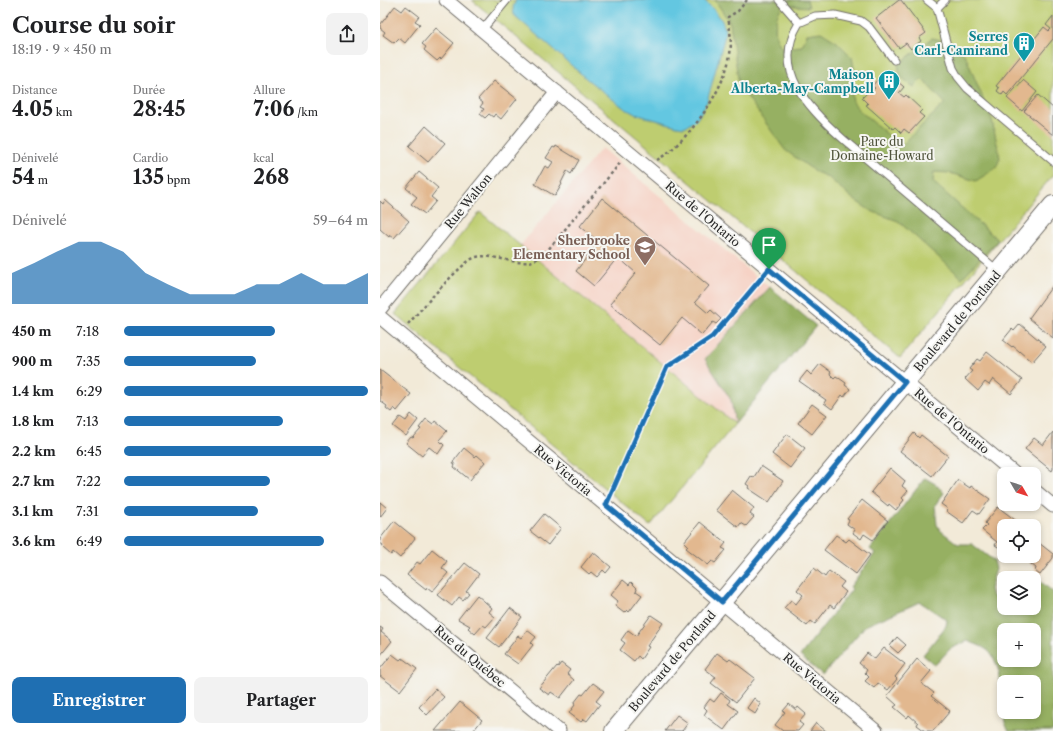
<!DOCTYPE html>
<html lang="fr">
<head>
<meta charset="utf-8">
<style>
	body { margin:0; font-family:"Libre Caslon Text",serif; background:#f2f2f2; color:#202124; height:100vh; display:flex; flex-direction:column; font-size:15px; white-space:nowrap }
	* { box-sizing:border-box; margin:0 }
	p { font-size:13px; color:#757577 }
	.icon { flex:none; width:22px; height:22px; fill:none; stroke:currentColor; stroke-width:2; stroke-linecap:round; stroke-linejoin:round }
	.map { position:relative; flex:1; overflow:hidden }
	.side { display:flex; flex-direction:column; background:#fff; width:380px }
	.side>* { flex:none }
	.needle { width:26px; rotate:129deg }
	.controls { position:absolute; left:617px; top:467px; display:grid; gap:8px }
	.controls a { display:grid; place-items:center; width:44px; height:44px; border-radius:8px; background:#fff; box-shadow:0 2px 6px #0003; font-size:20px }
	.pin { position:absolute; display:grid; place-items:center; width:34px; height:34px; color:#fff; margin:-41px -17px; border-radius:50% 50% 50% 0; rotate:-45deg; box-shadow:0 0 4px #0007 }
	.pin .icon { rotate:45deg }
	.round { display:grid; place-items:center; flex:none; width:42px; height:42px; border-radius:8px; background:#f2f2f2 }
	.headline { display:flex; align-items:center; justify-content:space-between; height:68px; padding:0 12px }
	h1 { font-size:22px; font-weight:700; line-height:30px }
	.figures { display:grid; grid-template-columns:repeat(3,1fr); gap:6px; height:68px; padding:4px 12px }
	.figures div { display:grid; align-content:center }
	.figures b { font-size:20px; font-weight:700 }
	.figures small { font-size:11px; font-weight:400 }
	.figures p { font-size:11px }
	.chart { height:112px; padding:8px 12px }
	.chart p { display:flex; justify-content:space-between }
	.chart svg { width:100%; height:72px; margin-top:4px; fill:#1f6fb2; opacity:.7 }
	.button { display:flex; gap:8px; margin-top:auto; padding:8px 12px }
	.button a { flex:1; height:46px; border-radius:8px; background:#1f6fb2; color:#fff; font-size:16px; font-weight:700; line-height:46px; text-align:center }
	.button a+a { background:#f2f2f2; color:#202124 }
	ul { padding:0 12px; list-style:none; font-size:13px }
	li { display:grid; grid-template-columns:64px 48px 1fr; align-items:center; height:30px }
	li i { height:10px; border-radius:5px; background:#1f6fb2 }
	main { display:flex; flex:1; min-height:0 }
	.map>svg:first-child { display:block }
	.built { fill:#f6d2c5 }
	.green { fill:#becd6f; stroke:#747c4d }
	.forest { fill:#96b062; stroke:#606e46; fill-rule:evenodd }
	.water { fill:#63c7e1; stroke:#477986 }
	.building { fill:#e2b88f }
	.lines { fill:none; stroke-linecap:round; stroke-linejoin:round }
	.lane-casing { stroke:#716e68; stroke-width:9 }
	.street-casing { stroke:#716e68; stroke-width:15 }
	.secondary-casing { stroke:#716e68; stroke-width:20 }
	.path { stroke:#716e68; stroke-width:2.5; stroke-dasharray:3 3; stroke-linecap:butt }
	.lane { stroke:#fff; stroke-width:7 }
	.street { stroke:#fff; stroke-width:13 }
	.secondary { stroke:#fff; stroke-width:18 }
	.route-casing { stroke:#fff; stroke-width:8 }
	.route { stroke:#1f6fb2; stroke-width:5 }
	.labels { text-anchor:middle; dominant-baseline:central; stroke-width:4; stroke-linejoin:round; paint-order:stroke }
	.culture-label { font-size:12px; font-weight:bold; fill:#0d838f; stroke:#f6f6f2; text-anchor:end }
	.park-label { font-size:12px; fill:#50543c; stroke:#f6f6f2 }
	.street-label { font-size:12px; fill:#2b2b2b; stroke:#f6f6f2 }
	.education-label { font-size:12px; font-weight:bold; fill:#785e54; stroke:#f6f6f2; text-anchor:end }
</style>
</head>
<body>
<main>
<section class="side">
<div class="headline"><div><h1>Course du soir</h1><p>18:19 · 9 × 450 m</p></div><a class="round"><svg class="icon" aria-label="share" viewBox="0 0 24 24"><path d="M12 15V3M7 8l5-5 5 5M5 13v7h14v-7"/></svg></a></div>
<div class="figures">
<div><p>Distance</p><b>4.05<small> km</small></b></div>
<div><p>Durée</p><b>28:45</b></div>
<div><p>Allure</p><b>7:06<small> /km</small></b></div>
</div>
<div class="figures">
<div><p>Dénivelé</p><b>54<small> m</small></b></div>
<div><p>Cardio</p><b>135<small> bpm</small></b></div>
<div><p>kcal</p><b>268</b></div>
</div>
<div class="chart"><p><span>Dénivelé</span>59–64 m</p>
<svg viewBox="0 0 160 44" preserveAspectRatio="none"><path d="M0 44V25L10 19L20 12L30 6L40 6L50 12L60 25L70 32L80 38L90 38L100 38L110 32L120 32L130 25L140 32L150 32L160 25V44z"/></svg>
</div>
<ul>
<li><b>450 m</b>7:18<i style="width:62%"></i></li>
<li><b>900 m</b>7:35<i style="width:54%"></i></li>
<li><b>1.4 km</b>6:29<i style="width:100%"></i></li>
<li><b>1.8 km</b>7:13<i style="width:65%"></i></li>
<li><b>2.2 km</b>6:45<i style="width:85%"></i></li>
<li><b>2.7 km</b>7:22<i style="width:60%"></i></li>
<li><b>3.1 km</b>7:31<i style="width:55%"></i></li>
<li><b>3.6 km</b>6:49<i style="width:82%"></i></li>
</ul>
<div class="button"><a>Enregistrer</a><a>Partager</a></div>
</section>
<div class="map">
<svg width="673" height="731" viewBox="0 0 673 731">
	<rect width="100%" height="100%" fill="#f6f6f2"/>
	<filter id="ink" filterUnits="userSpaceOnUse"><feTurbulence type="fractalNoise" baseFrequency=".025" numOctaves="2"/><feDisplacementMap in="SourceGraphic" scale="8" xChannelSelector="R" yChannelSelector="G"/><feConvolveMatrix kernelMatrix="1 2 1 2 8 2 1 2 1" color-interpolation-filters="sRGB"/></filter>
	<filter id="wash" filterUnits="userSpaceOnUse"><feTurbulence type="fractalNoise" baseFrequency=".012" numOctaves="4" result="noise"/><feDisplacementMap in="SourceGraphic" scale="16" xChannelSelector="R" yChannelSelector="G"/><feGaussianBlur stdDeviation="0.9" result="paint"/><feColorMatrix in="noise" values="0 0 0 0 0 0 0 0 0 0 0 0 0 0 0 0 0 1.4 0 .05"/><feComposite in="paint" operator="in"/></filter>
	<g filter="url(#wash)">
		<rect width="100%" height="100%" fill="#f2ead8"/>
		<!-- built -->
		<path class="built" d="M222,148L436,326L355,424L140,246Z"/>
		<!-- green -->
		<path class="green" d="M92,0H673V175L520,358Z
			M100,212L355,424L270,526L15,314Z"/>
		<!-- forest -->
		<path class="forest" d="M335,0H427L429,7L403,5C394,17 392,35 402,48L422,46L427,34L441,32L457,42L472,57L475,73L471,89L473,102L479,110L521,146L565,103L542,79L534,87L521,77L518,65L552,38L569,42L585,55L612,120L620,158L616,168L596,181L570,173L554,172L553,182L618,240L582,278L518,221L491,211L473,199L448,177L436,172L405,150L359,85L350,23Z
			M390,287L436,326L355,424L351,400L325,359Z
			M545,478L557,485L564,493L555,505L557,525L561,531L578,544H592L614,561L616,569L610,589L612,596L624,600V608H654V588L660,581L673,592V731H629C615,708 628,677 611,654C606,647 595,644 587,641L570,649L555,665L543,655L566,626L567,620L540,602L485,626L443,675L420,656L472,589L470,587L495,553L490,549ZM624,630H654V660H624ZM624,682H654V712H624Z"/>
		<!-- water -->
		<path class="water" d="M136,0H324C334,10 346,20 345,35L327,102L317,119L310,124L304,127L297,126L255,114L244,108L208,80L134,15L133,7Z"/>
		<g id="blocks">
			<!-- building -->
			<path class="building" d="M519,0H521L546,33L539,38L541,41L531,49L526,43L519,48L496,18Z
				M15,6L22,11L26,6L39,16L35,21L40,24L25,43L19,38L14,43L3,35L5,32L0,28V25Z
				M673,16V39L627,95L624,92L622,95L617,91L619,88L616,86L664,27L669,31L671,29L666,25Z
				M56,28L74,43L61,59L60,58L57,61L44,50L46,47L42,44Z
				M504,73L507,76L509,74L524,87L519,93L524,97L526,95L542,110L539,113L544,117L529,133L524,129L521,133L515,127L513,129L486,105L488,104L482,98L491,89L492,91L495,88L492,86L498,79L501,82L502,80L500,78Z
				M643,80L657,92L642,111L627,98Z
				M114,81L137,99L121,119L115,114L113,117L109,114L105,118L100,114L104,109L100,107L103,103L98,99Z
				M658,95L673,108V135L644,111Z
				M46,126L65,143L48,162L29,146Z
				M176,146L199,160L191,174L187,171L181,183L182,184L175,196L155,184L165,166L169,168L173,162L166,158L173,147L175,148Z
				M39,172L58,188L51,197L56,201L45,214L31,204L37,197L26,188Z
				M222,198L329,286L315,302L328,313L331,310L341,319L336,324L333,322L322,335L302,318L280,345L230,304L256,273L238,257L214,286L196,271L219,242L200,226Z
				M5,200L29,221L14,238L10,235L9,237L0,229V201L3,204Z
				M673,285V338L649,318Z
				M640,324L666,346L652,362L633,346L632,347L623,340L632,329L634,331Z
				M607,352L642,380L631,394L613,379L609,385L605,382L598,391L585,379L592,371L589,369L597,359L600,361Z
				M440,364L451,372L450,374L454,378L456,376L466,383L465,385L470,389L464,397L462,395L452,409L444,403L446,400L419,381L427,371L431,375Z
				M0,370L31,394L17,411L14,408L11,412L6,408L7,406L0,401Z
				M432,404L447,415L432,434L418,423Z
				M31,414L38,420L26,436L13,426L20,417L26,421Z
				M46,419L53,424L55,421L67,431L59,440L64,445L58,454L49,447L42,456L26,443L31,437L33,438L41,429L39,428Z
				M673,432V469L672,471L645,449L654,438L663,445Z
				M534,433L539,438L541,435L568,456L552,476L520,451Z
				M407,434L425,448L410,468L392,454Z
				M84,448L95,457L97,455L105,462L90,480L74,467L75,465L73,462Z
				M381,466L403,481L389,502L368,488L369,486L366,484L371,476L374,477Z
				M510,468L525,481L522,486L528,491L522,498L524,500L516,510L509,504L508,506L491,492Z
				M578,480L590,488L591,486L610,499L599,514L593,510L583,523L566,511L568,509L561,504Z
				M352,490L374,508L370,514L374,517L366,526L361,523L358,527L336,510Z
				M482,500L508,521L493,540L484,534L481,539L473,533L475,530L467,524L469,520L467,519Z
				M0,502L7,508L0,517Z
				M618,507L639,523L637,526H624V549L623,550L615,545L617,542L602,530L607,525L605,523Z
				M164,514L181,528L168,545L150,531Z
				M14,521L35,538L20,558L13,552L11,555L2,547L3,545L0,543V539Z
				M320,522L346,543L342,548L346,550L335,563L332,561L328,565L306,548L308,546L304,542Z
				M456,535L466,542L469,539L490,555L476,574L444,550Z
				M654,539L673,554V558L660,575L655,571L656,568L641,556H654Z
				M52,549L67,561L62,568L68,573L52,592L47,588L46,590L27,575L37,562L40,564Z
				M213,552L231,567L226,573L223,570L217,577L211,572L209,574L201,567Z
				M85,563L99,574L86,591L89,593L83,600L79,597L72,606L58,595Z
				M434,568L445,577L449,571L464,582L460,587L466,592L454,608L450,605L435,624L431,621L427,626L404,608L411,600L416,604L423,595L417,590Z
				M243,580L249,585L251,582L257,588L256,591L262,595L249,612L247,610L244,613L235,606L238,601L231,595Z
				M97,595L112,608L109,612L115,617L106,627L103,625L95,634L88,628L90,626L78,619Z
				M130,608L142,617L119,647L107,638Z
				M271,615L283,623L267,646L269,647L261,659L258,656L254,661L240,650L245,643L241,640L248,630L256,636Z
				M0,627L3,629L1,632L12,641L0,656Z
				M147,630L156,637L151,643L153,645L138,664L124,654L138,636L141,638Z
				M517,637L526,645L518,653L510,646Z
				M504,648L525,664L515,677L517,679L508,690L498,683L494,688L485,681L489,677L485,673L487,670L479,663L487,653L495,659Z
				M337,653L348,661L350,659L375,678L356,702L331,683L336,677L325,669Z
				M12,654L20,660L22,658L37,669L20,691L0,676V669Z
				M537,659L551,671L541,683L554,693L551,696L570,711L553,731H545L537,725L538,723L529,715L527,718L514,707L517,705L507,696Z
				M181,663L190,670L187,674L194,680L180,698L171,692L169,695L159,688L177,666L178,667Z
				M213,683L224,691L216,701L220,704L207,721L204,719L201,722L189,713L195,705L194,703L201,694L203,695Z
				M55,689L64,697L47,715L39,707Z
				M341,693L350,700L348,704L358,711L344,730L324,715L327,710L324,707L330,699L334,702Z
				M374,698L381,704L375,714L367,708Z
				M80,702L102,720L93,731H55Z
				M409,704L416,710L418,707L426,714L419,722L423,725L418,731H403L395,725L405,712L403,711Z
				M297,715L308,723L302,731H285Z
				M436,723L446,731H430Z"/>
		</g>
	</g>
	<g filter="url(#ink)">
		<use href="#blocks" fill-opacity="0" stroke="#716e68" stroke-width="1"/>
		<g class="lines">
			<!-- lane casing -->
			<g class="lane-casing">
				<path id="lane" d="M399,0L419,23C390,70 429,109 463,139L618,271
					M547,0L557,8L573,68L578,77L587,88L673,161
					M557,8L565,0
					M419,23L435,16L455,15L481,21L489,27L514,60
					M102,30L127,0"/>
			</g>
			<!-- street casing -->
			<g class="street-casing">
				<path id="street" d="M66,0L635,474
					M0,309L177,92
					M0,317L496,731
					M654,490L673,506
					M0,582L179,731"/>
			</g>
			<!-- secondary casing -->
			<g class="secondary-casing">
				<path id="secondary" d="M234,731L673,205"/>
			</g>
			<!-- path -->
			<path class="path" d="M277,160C308,142 345,90 350,54C352,42 350,29 348,17L358,11L367,0
				M28,324C40,311 83,260 96,257C117,253 139,269 157,259C161,257 164,254 167,251L241,162
				M231,494L287,367L332,337L381,278"/>
			<!-- lane -->
			<use href="#lane" class="lane"/>
			<!-- street -->
			<use href="#street" class="street"/>
			<!-- secondary -->
			<use href="#secondary" class="secondary"/>
		</g>
	</g>
	<g class="lines" filter="url(#ink)">
		<!-- route casing -->
		<g class="route-casing">
			<path id="route" d="M389,269L525,382L342,602L226,505L287,367L332,337Z"/>
		</g>
		<!-- route -->
		<use href="#route" class="route"/>
	</g>
	<!-- icons -->
	<defs>
		<g id="building-pin" transform="scale(1.15)"><path d="M0 17L-7.5 6A9.5 9.5 0 1 1 7.5 6Z" fill="#0f9aa8" stroke="#f6f6f2"/><path d="M-4-6H4V6H1V3H-1V6H-4ZM-2.5-4.3h1.7v1.8h-1.7ZM.8-4.3h1.7v1.8H.8ZM-2.5-1h1.7V.8h-1.7ZM.8-1h1.7V.8H.8Z" fill="#fff"/></g>
		<g id="school-pin" transform="scale(1.15)"><path d="M0 17L-7.5 6A9.5 9.5 0 1 1 7.5 6Z" fill="#8d6e63" stroke="#f6f6f2"/><path d="M0-5L7-2L0 1L-7-2ZM-4 1L0 2.5L4 1V4Q0 6-4 4Z" fill="#fff"/></g>
	</defs>
	<g fill-rule="evenodd">
		<use href="#building-pin" x="644" y="43"/>
		<use href="#building-pin" x="509" y="81"/>
		<use href="#school-pin" x="265" y="247"/>
	</g>
	<g class="labels">
		<!-- culture labels -->
		<g class="culture-label">
			<text x="628" y="36">Serres<tspan x="628" dy="14">Carl-Camirand</tspan></text>
			<text x="494" y="74">Maison<tspan x="494" dy="14">Alberta-May-Campbell</tspan></text>
		</g>
		<!-- park labels -->
		<g class="park-label">
			<text x="502" y="141">Parc du<tspan x="502" dy="14">Domaine-Howard</tspan></text>
		</g>
		<!-- street labels -->
		<g class="street-label">
			<text transform="translate(88 201) rotate(-51)">Rue Walton</text>
			<text transform="translate(323 214) rotate(40)">Rue de l'Ontario</text>
			<text transform="translate(577 321) rotate(-50)">Boulevard de Portland</text>
			<text transform="translate(572 421) rotate(40)">Rue de l'Ontario</text>
			<text transform="translate(183 470) rotate(40)">Rue Victoria</text>
			<text transform="translate(90 656) rotate(40)">Rue du Québec</text>
			<text transform="translate(292 661) rotate(-50)">Boulevard de Portland</text>
			<text transform="translate(432 678) rotate(40)">Rue Victoria</text>
		</g>
		<!-- education labels -->
		<g class="education-label">
			<text x="250" y="240">Sherbrooke<tspan x="250" dy="14">Elementary School</tspan></text>
		</g>
	</g>
</svg>
<div class="controls">
<a><svg class="needle" viewBox="-14 -14 28 28"><path d="M0-13l5 13h-10z" fill="#e53935"/><path d="M0 13l5-13h-10z" fill="#757577"/></svg></a>
<a><svg class="icon" aria-label="locate" viewBox="0 0 24 24"><circle cx="12" cy="12" r="6"/><path d="M12 2v4M12 18v4M2 12h4M18 12h4"/></svg></a>
<a><svg class="icon" aria-label="layers" viewBox="0 0 24 24"><path d="M12 4l9 5-9 5-9-5zM3 14l9 5 9-5"/></svg></a>
<a>+</a>
<a>−</a>
</div>
<div class="pin" style="left:389px;top:269px;background:#1e9e55"><svg class="icon" aria-label="arrive" viewBox="0 0 24 24"><path d="M6 21V4h12l-3 4 3 4H6"/></svg></div>
</div>
</main>
</body>
</html>
